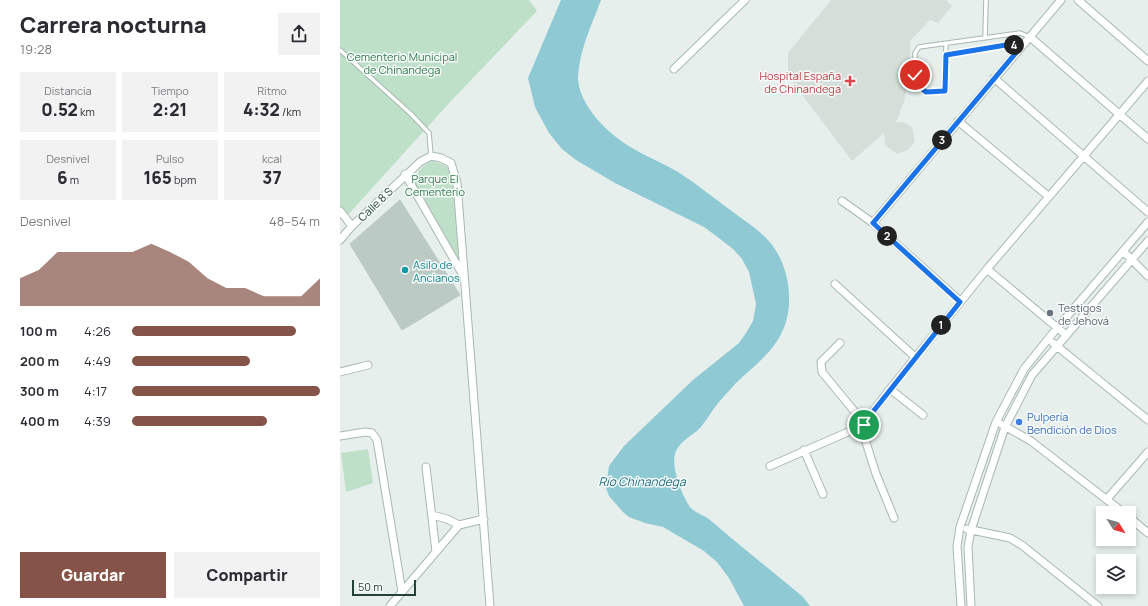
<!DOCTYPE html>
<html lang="es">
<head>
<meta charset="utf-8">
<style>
	body { margin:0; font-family:Manrope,sans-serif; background:#f2f2f3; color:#2b2b33; height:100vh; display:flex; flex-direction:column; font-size:15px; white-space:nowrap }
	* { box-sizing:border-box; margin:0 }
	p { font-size:13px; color:#7c7c81 }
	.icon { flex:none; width:22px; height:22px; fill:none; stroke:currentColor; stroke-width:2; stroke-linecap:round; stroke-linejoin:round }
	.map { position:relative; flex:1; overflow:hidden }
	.drawer { display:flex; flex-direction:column; background:#fff; width:340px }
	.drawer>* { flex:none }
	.needle { width:26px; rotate:127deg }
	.controls { position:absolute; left:756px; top:506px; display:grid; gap:8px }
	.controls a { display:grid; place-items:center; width:40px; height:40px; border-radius:0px; background:#fff; box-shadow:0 2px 6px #0003; font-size:20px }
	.scale { position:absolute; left:12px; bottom:10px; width:64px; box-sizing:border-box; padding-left:4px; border:2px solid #24423a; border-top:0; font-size:11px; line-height:14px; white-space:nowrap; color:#24423a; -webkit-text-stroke:3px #f7fbf9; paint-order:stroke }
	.pin { position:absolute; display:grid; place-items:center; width:34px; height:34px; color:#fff; margin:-17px; border:2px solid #fff; border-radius:50%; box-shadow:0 1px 4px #0007 }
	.km { position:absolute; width:20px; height:20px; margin:-10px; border-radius:50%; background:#222; color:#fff; font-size:11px; line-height:20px; text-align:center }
	.round { display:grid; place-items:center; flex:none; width:42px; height:42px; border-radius:0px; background:#f2f2f3 }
	.headline { display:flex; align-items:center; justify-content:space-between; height:68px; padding:0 20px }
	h1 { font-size:22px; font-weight:800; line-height:30px }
	.figures { display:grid; grid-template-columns:repeat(3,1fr); gap:6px; height:68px; padding:4px 20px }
	.figures div { display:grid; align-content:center; border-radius:0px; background:#f2f2f3; text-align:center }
	.figures b { font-size:17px; font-weight:800 }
	.figures small { font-size:11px; font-weight:400 }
	.figures p { font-size:11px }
	.chart { height:112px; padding:8px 20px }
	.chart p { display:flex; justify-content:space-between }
	.chart svg { width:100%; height:72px; margin-top:4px; fill:#855347; opacity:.7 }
	.action { display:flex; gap:8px; margin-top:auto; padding:8px 20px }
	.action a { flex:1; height:46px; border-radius:0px; background:#855347; color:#fff; font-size:16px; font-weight:800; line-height:46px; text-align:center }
	.action a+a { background:#f2f2f3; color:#2b2b33 }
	ul { padding:0 20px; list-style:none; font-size:13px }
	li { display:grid; grid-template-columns:64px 48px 1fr; align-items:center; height:30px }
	li i { height:10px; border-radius:5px; background:#855347 }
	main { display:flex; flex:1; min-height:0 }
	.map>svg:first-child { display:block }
	.built { fill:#d4dfda }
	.green { fill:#bfe0c8 }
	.water { fill:#8ec9d4 }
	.building { fill:#bbcac4; stroke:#b8c9c2 }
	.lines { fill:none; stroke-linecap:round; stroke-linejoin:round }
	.service-casing { stroke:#a8b8b2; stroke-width:5.5 }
	.minor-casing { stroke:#a8b8b2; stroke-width:9 }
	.service { stroke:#fff; stroke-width:3.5 }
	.minor { stroke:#fff; stroke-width:7 }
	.route-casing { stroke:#fff; stroke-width:8 }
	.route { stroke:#1a73e8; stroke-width:5 }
	.health-dot { fill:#e0444e; stroke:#f7fbf9; stroke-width:1.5 }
	.culture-dot { fill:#0f9aa8; stroke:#f7fbf9; stroke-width:1.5 }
	.worship-dot { fill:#6b7280; stroke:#f7fbf9; stroke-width:1.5 }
	.shop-dot { fill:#3f7fe0; stroke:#f7fbf9; stroke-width:1.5 }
	.labels { text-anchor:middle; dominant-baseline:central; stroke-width:3; stroke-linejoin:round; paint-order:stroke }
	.park-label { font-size:11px; fill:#2d7a4b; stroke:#f7fbf9 }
	.health-label { font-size:11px; fill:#be3a42; stroke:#f7fbf9; text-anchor:end }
	.street-label { font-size:11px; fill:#24423a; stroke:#f7fbf9 }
	.culture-label { font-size:11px; fill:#0d838f; stroke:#f7fbf9; text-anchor:start }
	.worship-label { font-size:11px; fill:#5b616d; stroke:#f7fbf9; text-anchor:start }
	.shop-label { font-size:11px; fill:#366cbe; stroke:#f7fbf9; text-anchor:start }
	.water-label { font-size:12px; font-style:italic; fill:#1c6f80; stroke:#f7fbf9 }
</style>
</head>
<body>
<main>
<section class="drawer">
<div class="headline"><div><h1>Carrera nocturna</h1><p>19:28</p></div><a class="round"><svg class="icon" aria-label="share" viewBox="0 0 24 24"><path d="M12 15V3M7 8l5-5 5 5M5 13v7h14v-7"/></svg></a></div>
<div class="figures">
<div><p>Distancia</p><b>0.52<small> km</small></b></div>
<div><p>Tiempo</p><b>2:21</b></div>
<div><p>Ritmo</p><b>4:32<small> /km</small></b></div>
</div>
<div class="figures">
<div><p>Desnivel</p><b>6<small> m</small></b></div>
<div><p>Pulso</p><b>165<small> bpm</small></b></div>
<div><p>kcal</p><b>37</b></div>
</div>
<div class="chart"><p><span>Desnivel</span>48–54 m</p>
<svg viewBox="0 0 160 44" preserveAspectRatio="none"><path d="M0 44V27L10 22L20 11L30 11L40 11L50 11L60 11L70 6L80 11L90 17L100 27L110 33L120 33L130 38L140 38L150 38L160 27V44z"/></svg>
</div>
<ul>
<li><b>100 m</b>4:26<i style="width:87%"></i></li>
<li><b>200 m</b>4:49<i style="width:63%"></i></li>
<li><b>300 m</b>4:17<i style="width:100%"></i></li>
<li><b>400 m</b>4:39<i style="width:72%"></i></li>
</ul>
<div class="action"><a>Guardar</a><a>Compartir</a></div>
</section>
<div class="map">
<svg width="808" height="606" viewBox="0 0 808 606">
	<rect width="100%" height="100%" fill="#e6efeb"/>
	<!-- built -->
	<path class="built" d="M491,0H606L612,6L598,23L590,20L570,41V59L580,61L581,69L575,75L569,76L564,102L556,122H563L572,127L575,141L568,150L557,154L545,145L544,133L512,161L448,76V53Z"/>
	<!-- green -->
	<path class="green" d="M0,0H189L197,11L111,101L6,217L0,209Z
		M92,161L99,163L108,167L116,185L120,252L117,258L74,188C77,172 77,170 92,161Z
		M28,449L33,483L6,492L1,453Z"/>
	<!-- water -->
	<path class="water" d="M221,0H261C252,24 239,51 238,77C238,105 269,135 292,148C307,157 323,163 338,172C357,184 375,199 393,212C413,227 430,236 441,260C452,285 453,318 437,341C426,358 409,370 395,384C390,390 384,396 379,402C372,410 367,420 360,428C352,436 338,442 335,454C331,467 342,496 350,507C355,513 364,515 370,520C400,546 432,571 463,597L470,606H404L389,578L377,562L364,551L323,527L305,523L289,517L283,512L269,496L266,488L269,466L284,446L353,380L399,343L406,333L413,321L416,304L409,272L402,259L393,249L375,235L364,227L275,183L236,160L222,149L209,133L195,107L188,78Z"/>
	<!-- building -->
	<path class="building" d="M60,200L120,295L62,330L10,244Z"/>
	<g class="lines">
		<!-- service casing -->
		<g class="service-casing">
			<path id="service" d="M645,38L646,0
				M606,44L605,91L587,92L575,82V53L579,47L680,33L690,37
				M0,50L71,114L89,133L91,156
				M605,55L672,44L680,48"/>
		</g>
		<!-- minor casing -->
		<g class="minor-casing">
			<path id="minor" d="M738,0L808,61
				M690,37L808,139
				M334,69L405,0
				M654,78L808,212
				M618,121L708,196
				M65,174L124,277
				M502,201L533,223L620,301
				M0,211L12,226
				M533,223L721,0
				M0,240L12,226L80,162L91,156L101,158L111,163L117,183L150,606
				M783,251L808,276
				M647,269L726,335
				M495,284L575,357
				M500,343L481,362L482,372L524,423
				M713,343L808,420
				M0,372L28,365
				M550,389L583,415
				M661,424L691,441L784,513
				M0,436L25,432L32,433L37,440L62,592
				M464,450L483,494
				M430,466L524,425
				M86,467L96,552
				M767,499L808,452
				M92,515L107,519L119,525
				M789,517L808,533
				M554,518L536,474L524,436V423L550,389L647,269L808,81
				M627,529L670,538L683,546L758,606
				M50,606L119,525L144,519
				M621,606L617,546L620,527L656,422L684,369L717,328L808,222
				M631,606L628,547L631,530L665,427L692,375L808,241"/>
		</g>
		<!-- service -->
		<use href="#service" class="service"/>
		<!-- minor -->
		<use href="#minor" class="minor"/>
	</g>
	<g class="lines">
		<!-- route casing -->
		<g class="route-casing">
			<path id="route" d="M524,425V423L620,302L533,223L680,48L672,44L606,55L605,91L586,92L574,82L575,75"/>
		</g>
		<!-- route -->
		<use href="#route" class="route"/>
	</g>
	<!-- markers -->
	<path class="health-dot" d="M508 75h4v4h4v4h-4v4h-4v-4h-4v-4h4z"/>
	<circle class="culture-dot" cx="65" cy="270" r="4"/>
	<circle class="worship-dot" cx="710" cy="313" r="4"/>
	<circle class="shop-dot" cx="679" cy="422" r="4"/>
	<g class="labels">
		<!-- park labels -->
		<g class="park-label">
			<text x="62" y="56">Cementerio Municipal<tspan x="62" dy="13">de Chinandega</tspan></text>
			<text x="95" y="178">Parque El<tspan x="95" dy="13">Cementerio</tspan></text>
		</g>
		<!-- health labels -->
		<g class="health-label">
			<text x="501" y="75">Hospital España<tspan x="501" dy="13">de Chinandega</tspan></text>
		</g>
		<!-- street labels -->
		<g class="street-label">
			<text transform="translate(35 204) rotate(-44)">Calle 8 S</text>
		</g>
		<!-- culture labels -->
		<g class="culture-label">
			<text x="73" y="264">Asilo de<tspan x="73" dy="13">Ancianos</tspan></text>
		</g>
		<!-- worship labels -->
		<g class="worship-label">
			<text x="718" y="307">Testigos<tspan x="718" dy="13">de Jehová</tspan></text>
		</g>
		<!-- shop labels -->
		<g class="shop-label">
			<text x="687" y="416">Pulpería<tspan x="687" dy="13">Bendición de Dios</tspan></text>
		</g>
		<!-- water labels -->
		<g class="water-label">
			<text x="302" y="481">Río Chinandega</text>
		</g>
	</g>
</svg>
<div class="controls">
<a><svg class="needle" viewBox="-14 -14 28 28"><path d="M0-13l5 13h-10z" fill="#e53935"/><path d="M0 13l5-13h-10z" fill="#7c7c81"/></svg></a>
<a><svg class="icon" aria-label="layers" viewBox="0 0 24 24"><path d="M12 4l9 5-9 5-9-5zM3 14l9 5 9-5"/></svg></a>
</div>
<div class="scale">50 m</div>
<div class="pin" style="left:524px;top:425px;background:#1e9e55"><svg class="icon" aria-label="arrive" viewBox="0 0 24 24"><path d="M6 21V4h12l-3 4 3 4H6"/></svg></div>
<div class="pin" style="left:575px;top:75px;background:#d93025"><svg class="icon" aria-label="check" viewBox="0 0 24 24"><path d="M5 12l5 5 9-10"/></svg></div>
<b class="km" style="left:601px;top:325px">1</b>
<b class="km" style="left:547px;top:236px">2</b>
<b class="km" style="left:602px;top:140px">3</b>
<b class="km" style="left:674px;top:45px">4</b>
</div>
</main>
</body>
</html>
